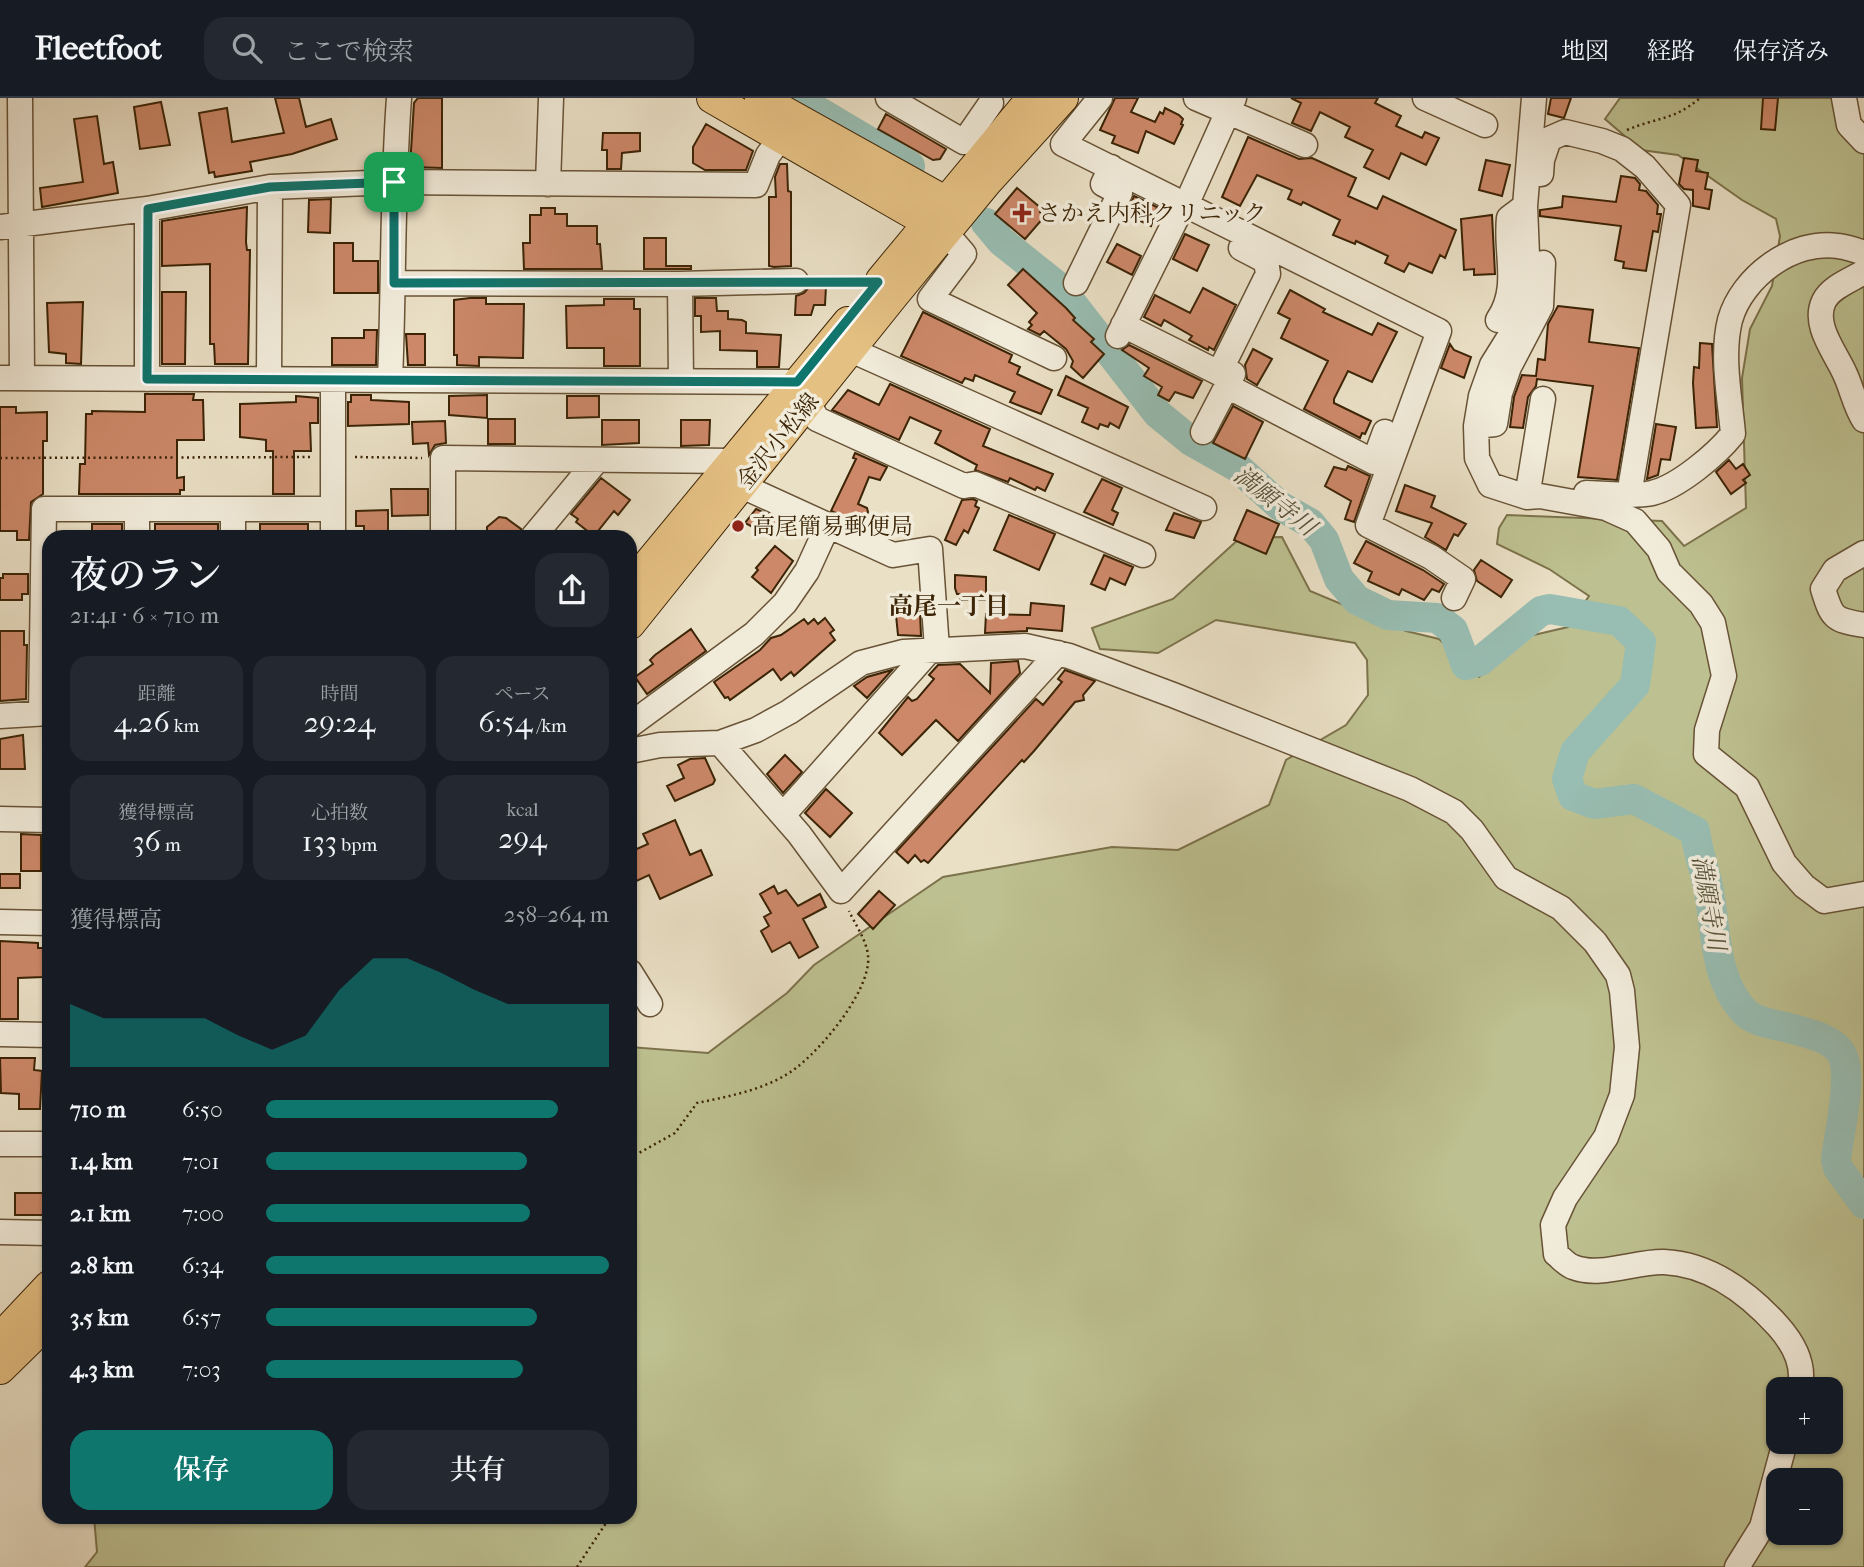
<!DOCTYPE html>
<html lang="ja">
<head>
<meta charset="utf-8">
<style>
	body { margin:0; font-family:"IM FELL French Canon","Noto Serif JP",serif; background:#242831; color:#f1f3f6; height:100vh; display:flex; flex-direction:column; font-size:26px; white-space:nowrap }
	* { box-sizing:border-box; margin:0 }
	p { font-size:23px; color:#9ea1a6 }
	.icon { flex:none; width:38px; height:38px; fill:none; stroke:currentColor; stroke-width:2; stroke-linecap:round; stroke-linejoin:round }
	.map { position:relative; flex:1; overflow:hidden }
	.drawer { position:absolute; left:42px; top:432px; width:595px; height:994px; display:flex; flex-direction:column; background:#171b24; border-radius:21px; box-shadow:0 2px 5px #0004 }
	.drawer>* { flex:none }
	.fabs { position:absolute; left:1766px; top:1279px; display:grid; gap:14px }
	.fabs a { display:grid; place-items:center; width:77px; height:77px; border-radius:14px; background:#171b24; box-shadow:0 2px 5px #0004; font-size:35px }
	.pin { position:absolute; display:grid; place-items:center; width:60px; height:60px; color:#fff; margin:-30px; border-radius:14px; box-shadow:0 4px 10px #0006 }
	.round { display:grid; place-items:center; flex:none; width:74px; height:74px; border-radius:21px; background:#242831 }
	.head { display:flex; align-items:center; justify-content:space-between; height:119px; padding:0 28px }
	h1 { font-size:38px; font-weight:600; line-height:52px }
	.stats { display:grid; grid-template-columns:repeat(3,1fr); gap:10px; height:119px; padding:7px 28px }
	.stats div { display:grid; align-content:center; border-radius:18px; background:#242831; text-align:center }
	.stats b { font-size:30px; font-weight:600 }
	.stats small { font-size:19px; font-weight:400 }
	.stats p { font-size:19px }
	.chart { height:196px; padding:14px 28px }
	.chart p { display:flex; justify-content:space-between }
	.chart svg { width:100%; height:126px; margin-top:7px; fill:#0f766e; opacity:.7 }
	.action { display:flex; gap:14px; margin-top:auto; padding:14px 28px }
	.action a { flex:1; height:80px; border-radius:21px; background:#0f766e; color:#fff; font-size:28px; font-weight:600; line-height:80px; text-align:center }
	.action a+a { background:#242831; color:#f1f3f6 }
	ul { padding:0 28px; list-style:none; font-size:23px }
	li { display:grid; grid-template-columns:112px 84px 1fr; align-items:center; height:52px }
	li i { height:18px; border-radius:9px; background:#0f766e }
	header { display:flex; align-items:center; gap:42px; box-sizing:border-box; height:98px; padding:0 35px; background:#171b24; border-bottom:2px solid #363941 }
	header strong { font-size:33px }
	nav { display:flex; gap:38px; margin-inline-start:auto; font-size:24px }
	.search { width:490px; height:63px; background:#242831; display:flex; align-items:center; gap:18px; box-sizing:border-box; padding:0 24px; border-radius:21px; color:#9ea1a6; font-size:26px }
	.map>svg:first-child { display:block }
	.green { fill:#bdc090; stroke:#7c724b; stroke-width:2; fill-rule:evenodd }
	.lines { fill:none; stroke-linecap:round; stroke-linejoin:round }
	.river { stroke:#98bdb2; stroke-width:30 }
	.building { fill:#cc8869; stroke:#3c2406; stroke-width:2 }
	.minor-casing { stroke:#685336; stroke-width:27 }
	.major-casing { stroke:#3c2406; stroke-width:32 }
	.path { stroke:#3c2406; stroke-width:2.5; stroke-dasharray:2 3.5; stroke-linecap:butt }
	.minor { stroke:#f1ebda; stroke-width:24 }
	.major { stroke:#e5c083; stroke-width:30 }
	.route-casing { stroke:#fff; stroke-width:14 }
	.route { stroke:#0f766e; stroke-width:9 }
	.poi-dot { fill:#8f2418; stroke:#f1ebda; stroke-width:2.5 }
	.labels { text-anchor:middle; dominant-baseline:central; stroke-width:7; stroke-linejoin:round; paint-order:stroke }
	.poi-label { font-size:23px; fill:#3c2406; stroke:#f1ebda; text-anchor:start }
	.street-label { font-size:23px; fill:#3c2406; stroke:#f1ebda }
	.water-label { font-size:24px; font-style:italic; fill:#58523a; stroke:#f1ebda }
	.neighbourhood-label { font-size:24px; font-weight:bold; fill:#3c2406; stroke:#f1ebda }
</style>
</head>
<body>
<header>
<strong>Fleetfoot</strong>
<div class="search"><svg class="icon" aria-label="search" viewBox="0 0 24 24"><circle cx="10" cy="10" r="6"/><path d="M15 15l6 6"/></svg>ここで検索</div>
<nav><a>地図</a><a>経路</a><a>保存済み</a></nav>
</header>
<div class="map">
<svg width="1864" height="1469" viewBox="0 0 1864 1469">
	<rect width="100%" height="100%" fill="#eae0c6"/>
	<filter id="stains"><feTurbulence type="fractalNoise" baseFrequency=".00286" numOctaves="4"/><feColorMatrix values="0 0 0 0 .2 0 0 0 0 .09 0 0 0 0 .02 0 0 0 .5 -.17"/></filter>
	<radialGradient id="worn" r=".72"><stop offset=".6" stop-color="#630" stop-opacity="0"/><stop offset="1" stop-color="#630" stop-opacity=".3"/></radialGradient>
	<!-- green -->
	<path class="green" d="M1620,0H1838L1864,46V1469H85L97,1454L94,1419H630V949L708,955L787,895L814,867L943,779L1112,749L1178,752L1269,707L1286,662L1346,627L1368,597L1367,562L1355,545L1216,522L1158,555L1100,551L1092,530L1173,501L1240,440L1282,439L1310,493L1406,533L1439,541L1479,579L1521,540L1568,529L1589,498L1549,471L1497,446L1499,430L1507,417L1662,423L1684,448L1746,410L1742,280L1750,231L1772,188L1780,138L1776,121L1742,102L1678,57L1641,52L1605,21ZM1778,1292H1830V1344H1778ZM1778,1382H1830V1435H1778Z"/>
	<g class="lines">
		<!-- river -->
		<path class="river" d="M796,0L910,68
			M986,125L1001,143L1060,190L1158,316L1191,343L1237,369L1280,408L1310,425L1324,442L1339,481L1357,502L1388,517L1437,520L1453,532L1466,567L1480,563L1541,513L1550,511L1619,523L1641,544L1635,587L1575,654L1567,681L1573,698L1594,706L1634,701L1695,733C1697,751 1703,766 1707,784C1717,826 1712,882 1746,915C1755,924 1773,926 1785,929C1803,934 1827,938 1839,952C1856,971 1838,1037 1836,1062L1838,1070L1864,1106"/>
	</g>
	<!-- building -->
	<path class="building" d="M275,0H299L306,29L331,21L337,41L292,56L250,64L252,73L215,79L214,74L209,75L199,15L227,10L232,44L284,35Z
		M418,0H442V70L410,69L414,5Z
		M1115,0H1138L1131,14L1155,24L1160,14L1163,16L1165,10L1179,17L1183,21L1181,26L1183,27L1174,46L1146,33L1138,55L1112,45L1115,38L1100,32Z
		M1291,0H1378L1375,5L1401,18L1396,28L1422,40L1425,34L1439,40L1426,67L1401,55L1389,81L1364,69L1373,52L1345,39L1350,29L1320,14L1311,33L1292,25L1301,5Z
		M1551,0H1571L1564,20L1548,16Z
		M1763,0H1778L1775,32L1761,31Z
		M161,4L170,47L140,51L134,9Z
		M886,16L946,51L940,61L933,62L878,31Z
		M97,18L104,66L113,64L118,95L42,109L40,90L83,84L74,21Z
		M706,26L753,53L746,72H705L693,65V49Z
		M603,35H640V53L622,55L621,71H607V52H602Z
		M1248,39L1299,61L1312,60L1356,80L1348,98L1377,111L1383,98L1456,132L1445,160L1440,157L1432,175L1409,165L1404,174L1385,165L1388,158L1356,143L1355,146L1333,137L1340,122L1303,104L1301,107L1288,101L1292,92L1257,77L1240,108L1222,99Z
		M1684,60L1698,62L1696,73L1708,75L1705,91L1712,92L1709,111L1693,108V92L1684,91L1679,86Z
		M1486,62L1510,67L1502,98L1479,92Z
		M780,66H787L788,93L791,94V168L774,169L769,168V99H776L775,79Z
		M1621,78L1635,80L1640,86L1639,92L1646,93L1658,107L1657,116H1661L1658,134L1653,133L1646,173L1623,170L1624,164L1615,162L1621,128L1540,118V112L1562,109L1563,98L1616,104Z
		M1017,90L1042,111L1040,114L1045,118L1025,141L995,116Z
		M1134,98L1157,109L1151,128L1126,116Z
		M331,101L330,135L308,134L309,102Z
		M247,109L246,144L247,152H250L248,266H215L214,246H210V166L162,168V123Z
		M541,110H555V116H567V128H597V146H600L602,171H524L523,145H530V117H541Z
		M1492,117L1495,176L1474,177V171L1464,172L1461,121Z
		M1185,136L1209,147L1197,173L1173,161Z
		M644,140H666V168H691V171H644Z
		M334,145H353V163H378V195H334Z
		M1117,146L1141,158L1132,177L1107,164Z
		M1023,171L1066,210L1075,220L1073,222L1094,241L1091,244L1104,256L1083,280L1071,269L1073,263L1066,251L1044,233L1040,237L1028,231L1032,227L1029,224L1037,215L1008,187Z
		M810,188H826L825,207H814L811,217H795L796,198L804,195Z
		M1203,190L1236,207L1214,252L1209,249L1208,252L1189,242L1192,238L1164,222L1161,228L1144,219L1155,197L1190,215Z
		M1290,192L1325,211L1323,214L1372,237L1378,225L1397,234L1372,284L1348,273L1334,301V305L1371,323L1365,336L1362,335L1360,340L1304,311L1328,263L1281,240L1290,221L1278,215Z
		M162,194H186L185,266H162Z
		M470,200H486V206H524L523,260L479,259V268L457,267V257H454V202Z
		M695,200H716L717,213H728V221L742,222L746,224V235L781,237L779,269H757V253L720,252V233L701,234V218H695Z
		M604,201H634V211H640V268H604V250H567L566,208L604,207Z
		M83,204L81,266L66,265V256L49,254L47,205Z
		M1558,208L1593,212L1589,244L1639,250L1617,382L1578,379L1593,288L1537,281L1536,288L1528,299L1523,330L1510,329L1514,299L1522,277L1536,278L1538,261L1545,262L1548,226Z
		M923,214L1012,257L1009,264L1020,269L1017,276L1052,292L1041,316L1010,304L1015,294L975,277L973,283L965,280L962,285L901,258Z
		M364,232H377L376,267H332V240H364Z
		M406,236H425V267H408Z
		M1700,245L1712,246L1717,329L1696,330L1693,285L1694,269L1699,270Z
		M1450,246L1454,252L1471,259L1464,280L1441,270Z
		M1129,247L1202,283L1193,300L1175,294L1169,303L1158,297L1162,289L1144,278L1149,270L1122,252Z
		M1253,251L1272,261L1257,287L1247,281L1245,267Z
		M1066,278L1128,309L1119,330L1110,325L1108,329L1100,326L1098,331L1082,324L1088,310L1058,297Z
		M890,286L990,331L983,348L1053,376L1045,393L1037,389L1035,392L1010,380L1008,384L975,372L977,367L935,345L941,333L910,319L899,342L832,312L848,292L879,307Z
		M145,296H194L193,302H203L204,342H177V380L184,379V392H180V396H79L80,366H85L86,316H92V313L145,314Z
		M351,297H371V302L409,304V326L348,328V304H351Z
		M487,297V320L449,317V298Z
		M296,298L318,300V325H310L311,353H294V396H273V353H266V342L240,339V306L296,304Z
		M567,298H599V319L567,320Z
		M1233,308L1263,324L1245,361L1213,345Z
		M0,309H16V315L47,314V343H43V396L31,404L29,442H17V433H0Z
		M488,321H515V346H488Z
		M602,322H639V345L602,347Z
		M681,322H710L709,347L681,348Z
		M445,323L446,345L435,347L429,357L428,345L413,346L412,324Z
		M1656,326L1676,329L1670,362L1661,361L1658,377L1647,381Z
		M855,355L887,369L880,382L869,379L858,406L867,410L868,414L863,427L831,413L856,361L853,360Z
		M1729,362L1736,371L1743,366L1750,377L1743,382L1746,385L1731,396L1716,374Z
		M1348,368L1370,378L1354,424L1345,421L1351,403L1325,388L1334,369L1346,372Z
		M601,380L630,402L618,417L614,413L594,438L576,424L578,421L571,416Z
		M1102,381L1122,390L1112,412L1118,415L1113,427L1084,414Z
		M1405,387L1435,398L1431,409L1466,426L1458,438L1454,436L1446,452L1425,439L1432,425L1396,413Z
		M391,391H428V417L392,418Z
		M973,401L977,403L975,408L979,410L968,435L964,432L956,447L945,442L962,402Z
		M756,411L779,421L770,438L745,425Z
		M388,412V436H364V428H356V413Z
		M1247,412L1279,426L1266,456L1234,442Z
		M1174,415L1201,424L1194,440L1166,432Z
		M1009,417L1055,436L1039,472L994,452Z
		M499,419L506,420L521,431L519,439H491L487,436V429Z
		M92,426H122V439H92Z
		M155,426H218V439H155Z
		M260,426H308V439H260Z
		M1366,443L1423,472L1444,486L1439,494L1432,491L1424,502L1402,491L1399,497L1368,483L1372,474L1354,465Z
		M775,448L793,463L771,495L752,479L758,472L756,470Z
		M1104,457L1133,469L1125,487L1110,480L1105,492L1091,486Z
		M1481,462L1512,482L1501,499L1477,483L1474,472Z
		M3,476H28V496H22V502H0V480H3Z
		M955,477L986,479V502H960V496H957L955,490Z
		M1031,505L1064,508L1062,533L1027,530V533L985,535L986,516L1030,517Z
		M920,514L921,538L898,537L896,517Z
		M825,520L834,532L830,535L835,542L794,578L791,574L781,582L773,571L730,602L728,599L725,600L714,584L760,552L771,540L781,537L804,521L808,526L814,521L818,526Z
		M691,531L706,553L647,596L635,579L653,566L650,562L655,557Z
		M0,533H24V547H27L26,601L0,603Z
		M1018,563L1020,575L958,643L936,622L902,657L879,635L908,599L912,603L917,601L934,581L929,577L938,567L960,566L990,595L991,565Z
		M892,572L867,600L854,588L867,579Z
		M1065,572L1095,583L1083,597L1084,602L1075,604L1034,653L1024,664L1022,662L928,765L924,762L921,764L915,757L908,765L896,754L1036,601L1043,607L1062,584L1058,581Z
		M23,637L25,671H0V641Z
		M785,657L802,674L783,695L767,676Z
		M705,660L715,682L713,686L675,703L667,688L684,680L678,667L690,661Z
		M826,691L852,715L830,739L805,715Z
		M675,722L690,757L701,752L712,777L660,801L649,777L630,786V754L648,746L643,736Z
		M21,736L41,737V773H21Z
		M0,776H20V790H0Z
		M774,788L778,796L786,792L798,808L820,796L826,809L803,821L818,849L799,860L790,844L772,854L761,833L769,828L764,819L771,815L760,796Z
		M879,793L895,807L873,831L858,816Z
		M0,843L38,845V850H43V879L18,880V921H0Z
		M0,960H35L34,972L42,973L40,1011H19V996L1,995Z
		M15,1095H49V1117H15Z"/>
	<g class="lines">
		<!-- minor casing -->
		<g class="minor-casing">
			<path id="minor" d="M20,0L22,280
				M888,0L964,44L991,5
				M1100,0L1063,46L1439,233L1368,427L1431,459L1463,481L1454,500
				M1196,0L1305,47
				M1425,0L1485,27
				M1534,0L1525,108L1528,181L1520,222L1492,267L1481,298L1476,328L1477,360L1490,387L1527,399L1540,398L1606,410L1635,423L1659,451L1669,474L1701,506L1713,525L1724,578L1707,632L1706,656L1747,689L1784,765L1804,788L1824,803L1864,796
				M1844,0L1849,27L1864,43
				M1541,76L1542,62L1549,41L1565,34L1602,43L1622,51L1645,69L1678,107L1629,397L1586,395
				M548,86L551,0
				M1186,107L1234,0
				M0,129L147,111L270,89L394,84L756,87L768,57L780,41
				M946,135L964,156L930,201L1054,260
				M1864,174C1851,182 1831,189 1824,203C1812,227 1836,255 1845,276C1852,291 1855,308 1864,322
				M394,185L680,186L796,183
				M1076,185L1120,95L1103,86L1111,69
				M680,186L681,283
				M1498,222C1520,190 1505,156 1509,120L1525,108
				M1123,227L1219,275L1268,176L1266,163L1241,150
				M1118,238L1177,119L1176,102
				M851,252L1204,410
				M0,280L797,284
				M147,281V111
				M269,281L270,89
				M390,282C394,188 392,94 399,0
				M1227,288L1374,364L1385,334
				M809,306L817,321L964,388L975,386L1143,457
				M1476,328L1495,326L1500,295L1509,269L1541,208L1543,165
				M1203,334L1233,276
				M742,388L893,457L930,451L937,551
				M1629,397C1636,396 1645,397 1652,395C1678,389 1716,357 1733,336C1730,300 1721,258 1730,222C1742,179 1793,141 1838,148C1846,149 1856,152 1864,155
				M1527,399L1543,301
				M137,412V439
				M233,412V439
				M333,439V282
				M443,439V360L734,363
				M533,439L597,362
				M1864,455L1835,472L1823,491C1832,520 1833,522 1864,527
				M41,615L44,411H333
				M0,618L49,615
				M630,627L754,536L785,505L807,473L828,427
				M720,645L799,736L841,793L1058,555
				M630,653L660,647L720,645L756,632L789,614L861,565L903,554L1025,548L1069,558L1173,597L1410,691L1454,714L1472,732L1506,780L1561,810L1595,844L1618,877L1622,893L1627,949L1622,997L1606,1039L1565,1100L1553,1127L1556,1156C1561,1160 1567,1167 1573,1169C1600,1180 1636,1163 1664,1164C1710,1166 1749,1196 1778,1228C1794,1246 1806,1268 1799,1292
				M783,717L930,552
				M0,721L49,722
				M0,824L49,825
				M630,874L650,906
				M0,936L49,937
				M0,1046H49
				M0,1134L49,1135
				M1737,1469L1762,1429L1785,1344"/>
		</g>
		<!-- major casing -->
		<g class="major-casing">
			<path id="major" d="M712,0L943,133
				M760,0L961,112
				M881,182L1032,0
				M630,488L848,224
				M630,526L893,198L986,85L1063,0
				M0,1240L49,1188
				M0,1271L49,1223"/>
		</g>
		<!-- path -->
		<path class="path" d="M1627,32C1657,19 1673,23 1700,0
			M815,183L858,184
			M355,359L422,360
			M0,360L313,359
			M630,1060L675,1035L697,1005C726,999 758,993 784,978C814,962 872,893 868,858C867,843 855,826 849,813
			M577,1469L610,1419"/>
		<!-- minor -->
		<use href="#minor" class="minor"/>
		<!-- major -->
		<use href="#major" class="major"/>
	</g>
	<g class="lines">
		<!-- route casing -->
		<g class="route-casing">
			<path id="route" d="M394,84V185L878,184L797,284L147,281L148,111L270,89Z"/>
		</g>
		<!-- route -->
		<use href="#route" class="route"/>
	</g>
	<!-- markers -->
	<g class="poi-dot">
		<path d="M1018.5 104.5h7v7h7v7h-7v7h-7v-7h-7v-7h7z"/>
		<circle cx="738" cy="428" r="7"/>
	</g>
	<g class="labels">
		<!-- poi labels -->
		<g class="poi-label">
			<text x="1038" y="115">さかえ内科クリニック</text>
			<text x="752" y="428">高尾簡易郵便局</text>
		</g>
		<!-- street labels -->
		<g class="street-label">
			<text transform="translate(778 343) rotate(-51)">金沢小松線</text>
		</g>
		<!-- water labels -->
		<g class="water-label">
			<text transform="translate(1275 403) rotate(38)">満願寺川</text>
			<text transform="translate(1709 805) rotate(80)">満願寺川</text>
		</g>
		<!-- neighbourhood labels -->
		<g class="neighbourhood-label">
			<text x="949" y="508">高尾一丁目</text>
		</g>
	</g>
	<rect width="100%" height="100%" filter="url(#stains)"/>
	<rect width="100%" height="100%" fill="url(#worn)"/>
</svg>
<div class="fabs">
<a>+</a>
<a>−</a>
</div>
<div class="pin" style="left:394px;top:84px;background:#1e9e55"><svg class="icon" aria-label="arrive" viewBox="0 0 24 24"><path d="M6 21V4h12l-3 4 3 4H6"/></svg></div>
<section class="drawer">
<div class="head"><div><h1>夜のラン</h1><p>21:41 · 6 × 710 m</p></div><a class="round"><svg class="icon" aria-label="share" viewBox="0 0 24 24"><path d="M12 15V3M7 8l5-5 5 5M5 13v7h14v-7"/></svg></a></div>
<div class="stats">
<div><p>距離</p><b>4.26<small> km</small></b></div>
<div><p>時間</p><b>29:24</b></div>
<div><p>ペース</p><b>6:54<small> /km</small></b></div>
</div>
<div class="stats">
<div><p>獲得標高</p><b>36<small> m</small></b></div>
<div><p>心拍数</p><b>133<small> bpm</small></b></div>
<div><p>kcal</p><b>294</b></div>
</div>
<div class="chart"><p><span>獲得標高</span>258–264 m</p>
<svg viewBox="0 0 160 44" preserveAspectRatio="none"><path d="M0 44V22L10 27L20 27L30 27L40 27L50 33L60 38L70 33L80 17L90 6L100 6L110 11L120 17L130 22L140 22L150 22L160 22V44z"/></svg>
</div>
<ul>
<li><b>710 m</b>6:50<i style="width:85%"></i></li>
<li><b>1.4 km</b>7:01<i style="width:76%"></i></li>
<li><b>2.1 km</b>7:00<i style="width:77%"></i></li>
<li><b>2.8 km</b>6:34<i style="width:100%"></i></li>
<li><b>3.5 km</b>6:57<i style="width:79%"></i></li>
<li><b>4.3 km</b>7:03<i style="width:75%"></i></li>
</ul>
<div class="action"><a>保存</a><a>共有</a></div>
</section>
</div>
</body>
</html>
